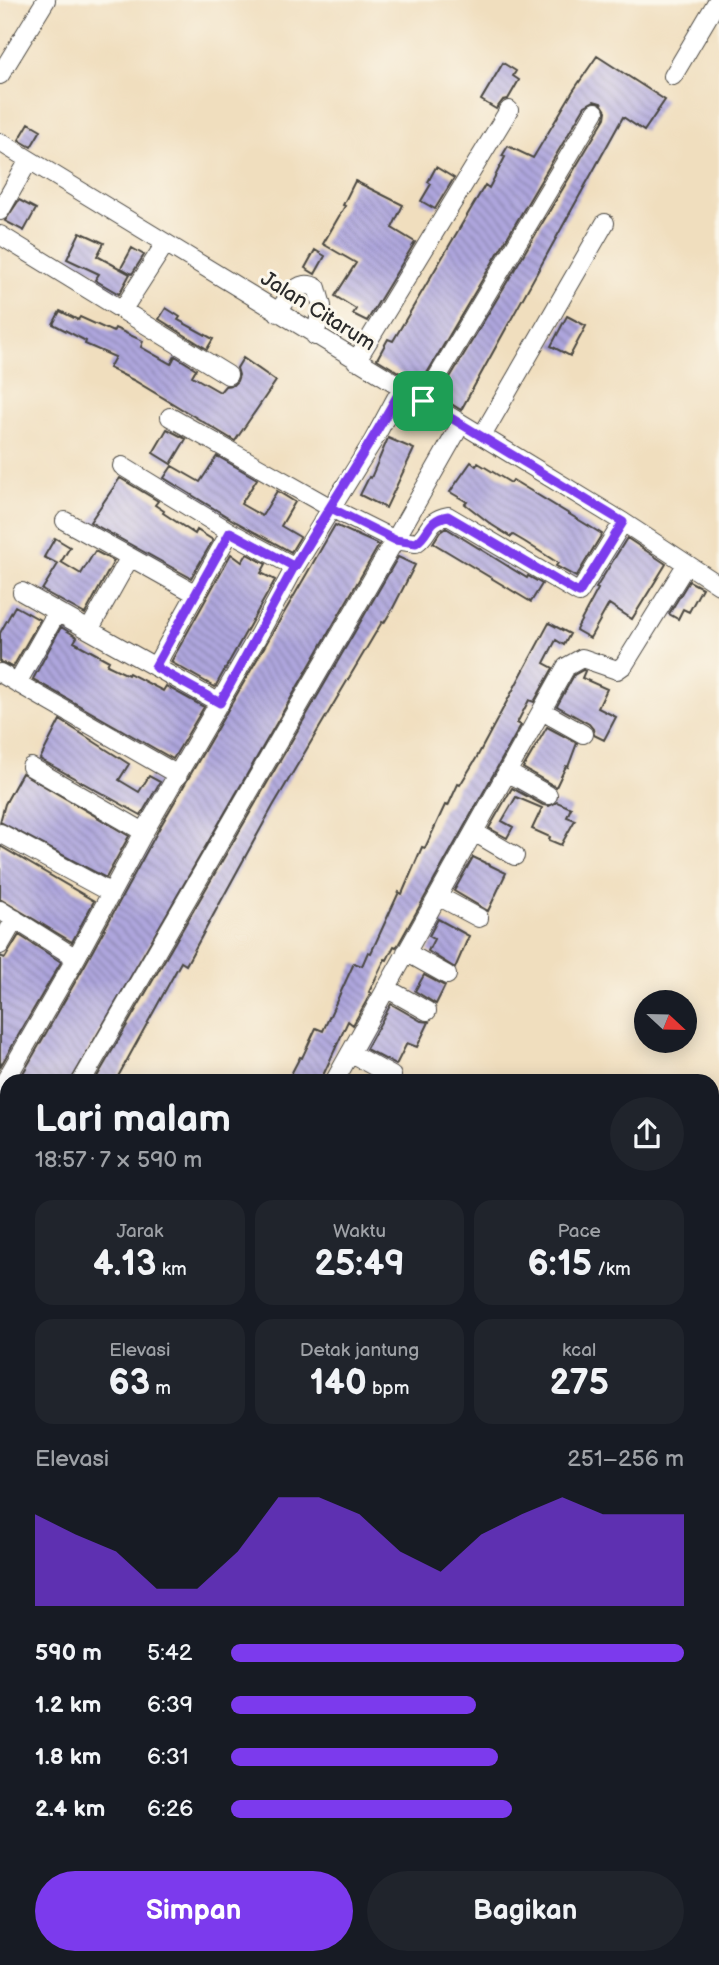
<!DOCTYPE html>
<html lang="id">
<head>
<meta charset="utf-8">
<style>
	body { margin:0; font-family:"Balsamiq Sans",sans-serif; background:#20242c; color:#f1f3f6; height:100vh; display:flex; flex-direction:column; font-size:26px; white-space:nowrap }
	* { box-sizing:border-box; margin:0 }
	p { font-size:23px; color:#9ea1a6 }
	.icon { flex:none; width:38px; height:38px; fill:none; stroke:currentColor; stroke-width:2; stroke-linecap:round; stroke-linejoin:round }
	.map { position:relative; flex:1; overflow:hidden }
	.side { position:absolute; left:0px; top:1074px; width:719px; height:891px; display:flex; flex-direction:column; background:#171b24; border-radius:21px 21px 0 0; box-shadow:0 4px 18px #0003 }
	.side>* { flex:none }
	.needle { width:46px; rotate:112deg }
	.buttons { position:absolute; left:634px; top:990px; display:grid; gap:14px }
	.buttons a { display:grid; place-items:center; width:63px; height:63px; border-radius:50%; background:#171b24; box-shadow:0 4px 18px #0003; font-size:35px }
	.pin { position:absolute; display:grid; place-items:center; width:60px; height:60px; color:#fff; margin:-30px; border-radius:14px; box-shadow:0 4px 10px #0006 }
	.round { display:grid; place-items:center; flex:none; width:74px; height:74px; border-radius:37px; background:#20242c }
	.overview { display:flex; align-items:center; justify-content:space-between; height:119px; padding:0 35px }
	h1 { font-size:38px; font-weight:700; line-height:52px }
	.metrics { display:grid; grid-template-columns:repeat(3,1fr); gap:10px; height:119px; padding:7px 35px }
	.metrics div { display:grid; align-content:center; border-radius:18px; background:#20242c; text-align:center }
	.metrics b { font-size:35px; font-weight:700 }
	.metrics small { font-size:19px; font-weight:400 }
	.metrics p { font-size:19px }
	.chart { height:196px; padding:14px 35px }
	.chart p { display:flex; justify-content:space-between }
	.chart svg { width:100%; height:126px; margin-top:7px; fill:#7c3aed; opacity:.7 }
	.action { display:flex; gap:14px; margin-top:auto; padding:14px 35px }
	.action a { flex:1; height:80px; border-radius:42px; background:#7c3aed; color:#fff; font-size:28px; font-weight:700; line-height:80px; text-align:center }
	.action a+a { background:#20242c; color:#f1f3f6 }
	ul { padding:0 35px; list-style:none; font-size:23px }
	li { display:grid; grid-template-columns:112px 84px 1fr; align-items:center; height:52px }
	li i { height:18px; border-radius:9px; background:#7c3aed }
	.map>svg:first-child { display:block }
	.building { fill:url(#building-back-hatch) }
	.lines { fill:none; stroke-linecap:round; stroke-linejoin:round }
	.minor-casing { stroke:#494641; stroke-width:20 }
	.major-casing { stroke:#494641; stroke-width:25 }
	.minor { stroke:#fff; stroke-width:18 }
	.major { stroke:#fff; stroke-width:23 }
	.route-casing { stroke:#fff; stroke-width:14 }
	.route { stroke:#7c3aed; stroke-width:9 }
	.labels { text-anchor:middle; dominant-baseline:central; stroke-width:6; stroke-linejoin:round; paint-order:stroke }
	.street-label { font-size:21px; fill:#2b2b2b; stroke:#fbf7ec }
</style>
</head>
<body>
<div class="map">
<svg width="719" height="1965" viewBox="0 0 719 1965">
	<defs>
		<pattern id="building-back-hatch" width="6" height="6" patternUnits="userSpaceOnUse" patternTransform="scale(1.75)"><rect width="6" height="6" fill="#aea6dd"/><path d="M-1 5l2 2M0 0l6 6M5-1l2 2" fill="none" stroke="#8e87b3"/></pattern>
	</defs>
	<rect width="100%" height="100%" fill="#fbf7ec"/>
	<filter id="ink" filterUnits="userSpaceOnUse"><feTurbulence type="fractalNoise" baseFrequency=".0143" numOctaves="2"/><feDisplacementMap in="SourceGraphic" scale="14" xChannelSelector="R" yChannelSelector="G"/><feConvolveMatrix kernelMatrix="1 2 1 2 8 2 1 2 1" color-interpolation-filters="sRGB"/></filter>
	<filter id="wash" filterUnits="userSpaceOnUse"><feTurbulence type="fractalNoise" baseFrequency=".00686" numOctaves="4" result="noise"/><feDisplacementMap in="SourceGraphic" scale="28" xChannelSelector="R" yChannelSelector="G"/><feGaussianBlur stdDeviation="1.57" result="paint"/><feColorMatrix in="noise" values="0 0 0 0 0 0 0 0 0 0 0 0 0 0 0 0 0 1.4 0 .05"/><feComposite in="paint" operator="in"/></filter>
	<g filter="url(#wash)">
		<rect width="100%" height="100%" fill="#f0debe"/>
		<g id="blocks">
			<!-- building -->
			<path class="building" d="M597,56L665,100L644,131L623,117L461,410L439,396L605,118L606,111L601,103L594,101L585,106L420,385L377,359L388,339L393,341L485,185L489,188L505,157L502,156L508,146L533,158L573,91Z
				M503,63L516,71L513,76L519,80L508,99L503,100L496,109L481,100Z
				M29,123L41,130L31,147L19,140Z
				M436,167L454,178L435,209L421,201L431,184L428,182Z
				M355,181L403,205L392,228L415,242L367,321L353,314L356,309L335,296L356,263L323,244L345,206L343,205Z
				M19,200L36,209L24,231L5,221Z
				M80,232L104,243L97,256L130,274L119,294L95,280L99,274L67,259Z
				M132,248L144,255L132,274L121,268Z
				M315,250L325,256L315,274L305,268Z
				M166,308L180,317L178,320L213,339L207,349L159,319Z
				M60,311L78,320L80,317L113,332L115,328L143,341L141,347L171,364L175,356L196,369L192,376L220,392L225,386L233,385L237,381L239,375L237,368L243,358L276,381L235,441L135,381L109,368L115,357L85,344L86,341L53,324Z
				M567,316L586,326L570,356L551,346Z
				M167,429L186,439L171,464L153,453Z
				M388,438L414,449L386,508L360,495L369,477L371,478Z
				M217,456L257,479L241,504L262,516L277,491L295,502L281,526L300,537L291,552L236,522L164,478L172,466L200,482Z
				M471,462L476,466L478,463L511,483L513,480L602,534L576,577L556,566L558,563L525,542L513,535L511,537L492,525L465,504L467,502L450,492Z
				M120,478L158,501L155,505L164,511L163,513L195,534L197,530L213,540L191,578L90,522Z
				M335,525L379,545L70,1082H18L86,963L160,827Z
				M446,528L527,578L528,576L542,584L531,602L433,543L440,532Z
				M55,538L70,547L61,562L81,574L95,551L114,561L85,614L42,590L58,564L44,557Z
				M627,538L666,564L632,619L609,604L590,638L576,630L598,589L596,588Z
				M231,554L242,562L247,554L266,564L261,573L275,580L215,687L171,662Z
				M398,557L415,565L393,608L384,623L382,622L273,806L186,965L181,962L115,1082H94Z
				M689,581L702,588L689,612L683,609L678,619L669,614Z
				M15,606L40,620L13,667L0,662V633Z
				M549,623L570,634L564,645L556,640L544,663L553,668L534,702L529,700L517,723L521,725L398,945L396,947L394,946L387,960L385,959L369,992L371,993L353,1025L348,1021L320,1082H297L289,1078L300,1057L302,1058L316,1028L323,1031L354,963L362,966L368,952L371,953L399,892L402,894L422,847L425,848L445,805L448,806L458,784L460,785L477,757Z
				M61,627L77,637L74,642L109,661L107,665L128,675L129,673L163,691L166,686L204,707L173,759L33,679Z
				M583,670L585,671L582,678L607,689L598,708L616,717L604,740L594,735L593,729L589,724L557,706L574,675Z
				M60,720L129,764L119,780L139,792L149,776L160,782L141,815L40,759Z
				M547,727L577,743L568,767L566,766L556,787L523,768Z
				M22,773L129,836L106,878L0,822L5,804Z
				M512,788L543,805L549,806L557,802L571,808L567,817L575,820L561,845L549,840L550,837L532,829L542,808L516,797L502,821L513,827L507,838L489,828Z
				M0,846L94,901L72,942L0,899Z
				M473,857L506,873L488,911L454,891Z
				M438,919L469,936L455,968L428,951L434,939L429,936Z
				M19,935L61,962L0,1067V956L5,958Z
				M424,975L445,986L436,1004L415,991Z
				M391,1004L421,1021L429,1022L417,1047L407,1043L396,1065L366,1049Z"/>
		</g>
	</g>
	<g filter="url(#ink)">
		<use href="#blocks" fill-opacity="0" stroke="#494641" stroke-width="2"/>
		<g class="lines">
			<!-- minor casing -->
			<g class="minor-casing">
				<path id="minor" d="M0,75L46,0
					M673,76L718,0
					M0,142L623,522L719,585
					M0,211L29,160
					M0,235L228,375
					M123,309L165,244
					M278,313C287,298 298,277 317,288L322,306L315,336
					M356,361L509,110
					M423,401L595,112
					M170,417L331,508L395,540L461,424
					M482,436L605,223
					M122,466L230,532L295,567
					M65,521L130,557
					M22,592L89,630
					M196,594L130,557L89,630L220,703
					M155,667L230,532
					M0,673L178,775
					M17,683L57,612
					M542,711L583,734
					M31,767L144,832
					M507,772L548,795
					M474,832L515,856
					M0,833L111,893
					M438,896L479,918
					M0,910L76,958
					M0,945L15,919
					M406,952L447,975
					M386,988L427,1011
					M350,1053L392,1076
					M81,1082L395,540L416,543C431,533 426,520 448,516L579,593L623,522
					M334,1082L566,667L582,658L617,670L624,665L686,565
					M0,1090L76,958L144,832L259,634L295,567L373,441L401,389
					M0,1364L7,1369
					M0,1591L7,1583
					M712,1597L719,1582
					M0,1725L7,1717
					M286,1965L290,1958
					M376,1965L380,1958
					M467,1965L472,1958"/>
			</g>
			<!-- major casing -->
			<g class="major-casing">
				<path id="major" d="M0,1771L7,1778
					M179,1958L185,1965"/>
			</g>
			<!-- minor -->
			<use href="#minor" class="minor"/>
			<!-- major -->
			<use href="#major" class="major"/>
		</g>
	</g>
	<g class="lines" filter="url(#ink)">
		<!-- route casing -->
		<g class="route-casing">
			<path id="route" d="M423,401L401,389C368,450 328,507 294,567C269,612 245,658 220,703L155,667L230,532L295,567L331,508L395,540L416,543C431,533 426,520 448,516L575,591L579,593L581,590L623,522L423,401"/>
		</g>
		<!-- route -->
		<use href="#route" class="route"/>
	</g>
	<g class="labels">
		<!-- street labels -->
		<g class="street-label">
			<text transform="translate(318 311) rotate(32)">Jalan Citarum</text>
		</g>
	</g>
</svg>
<div class="buttons">
<a><svg class="needle" viewBox="-14 -14 28 28"><path d="M0-13l5 13h-10z" fill="#e53935"/><path d="M0 13l5-13h-10z" fill="#9ea1a6"/></svg></a>
</div>
<div class="pin" style="left:423px;top:401px;background:#1e9e55"><svg class="icon" aria-label="arrive" viewBox="0 0 24 24"><path d="M6 21V4h12l-3 4 3 4H6"/></svg></div>
<section class="side">
<div class="overview"><div><h1>Lari malam</h1><p>18:57 · 7 × 590 m</p></div><a class="round"><svg class="icon" aria-label="share" viewBox="0 0 24 24"><path d="M12 15V3M7 8l5-5 5 5M5 13v7h14v-7"/></svg></a></div>
<div class="metrics">
<div><p>Jarak</p><b>4.13<small> km</small></b></div>
<div><p>Waktu</p><b>25:49</b></div>
<div><p>Pace</p><b>6:15<small> /km</small></b></div>
</div>
<div class="metrics">
<div><p>Elevasi</p><b>63<small> m</small></b></div>
<div><p>Detak jantung</p><b>140<small> bpm</small></b></div>
<div><p>kcal</p><b>275</b></div>
</div>
<div class="chart"><p><span>Elevasi</span>251–256 m</p>
<svg viewBox="0 0 160 44" preserveAspectRatio="none"><path d="M0 44V12L10 19L20 25L30 38L40 38L50 25L60 6L70 6L80 12L90 25L100 32L110 19L120 12L130 6L140 12L150 12L160 12V44z"/></svg>
</div>
<ul>
<li><b>590 m</b>5:42<i style="width:100%"></i></li>
<li><b>1.2 km</b>6:39<i style="width:54%"></i></li>
<li><b>1.8 km</b>6:31<i style="width:59%"></i></li>
<li><b>2.4 km</b>6:26<i style="width:62%"></i></li>
</ul>
<div class="action"><a>Simpan</a><a>Bagikan</a></div>
</section>
</div>
</body>
</html>
